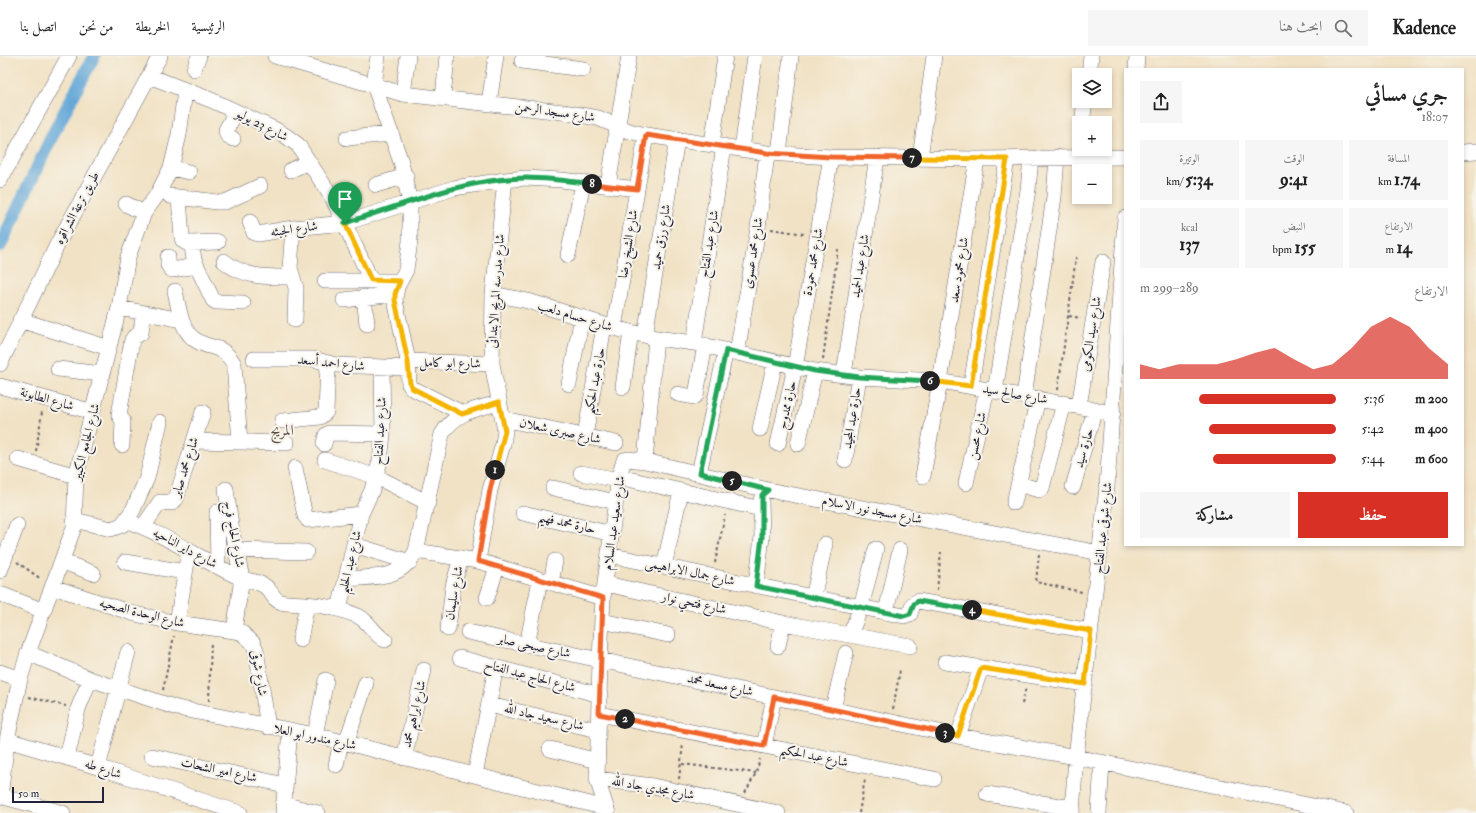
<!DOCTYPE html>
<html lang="ar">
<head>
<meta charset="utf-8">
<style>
	body { margin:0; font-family:"IM FELL Double Pica",Amiri,serif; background:#f6f6f6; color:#222; direction:rtl; height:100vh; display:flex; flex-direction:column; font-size:15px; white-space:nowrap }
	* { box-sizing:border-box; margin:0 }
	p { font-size:13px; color:#767676 }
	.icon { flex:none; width:22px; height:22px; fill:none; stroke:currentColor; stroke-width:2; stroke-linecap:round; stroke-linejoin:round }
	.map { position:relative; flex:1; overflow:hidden; direction:ltr }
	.side { position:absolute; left:1124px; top:12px; width:340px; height:478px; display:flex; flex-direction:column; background:#fff; border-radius:0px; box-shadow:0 2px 6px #0003; direction:rtl }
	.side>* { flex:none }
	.fabs { position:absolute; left:1072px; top:12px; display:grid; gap:8px }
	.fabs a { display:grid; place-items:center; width:40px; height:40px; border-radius:0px; background:#fff; box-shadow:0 2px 6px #0003; font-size:20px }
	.scale { position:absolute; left:12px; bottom:10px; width:92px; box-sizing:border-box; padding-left:4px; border:2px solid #22223b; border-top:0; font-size:11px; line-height:14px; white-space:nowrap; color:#22223b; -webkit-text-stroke:3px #f7f3e8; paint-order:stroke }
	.pin { position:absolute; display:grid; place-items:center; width:34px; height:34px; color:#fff; margin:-41px -17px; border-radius:50% 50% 50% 0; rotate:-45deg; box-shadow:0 0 4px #0007 }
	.pin .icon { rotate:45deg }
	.km { position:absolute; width:20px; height:20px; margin:-10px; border-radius:50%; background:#222; color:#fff; font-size:11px; line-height:20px; text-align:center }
	.round { display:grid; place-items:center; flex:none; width:42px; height:42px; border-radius:0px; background:#f6f6f6 }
	.summary { display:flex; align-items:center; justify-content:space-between; height:68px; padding:0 16px }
	h1 { font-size:22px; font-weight:700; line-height:30px }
	.stats { display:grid; grid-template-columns:repeat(3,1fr); gap:6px; height:68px; padding:4px 16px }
	.stats div { display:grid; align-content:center; border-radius:0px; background:#f6f6f6; text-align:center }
	.stats b { font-size:17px; font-weight:700 }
	.stats small { font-size:11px; font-weight:400 }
	.stats p { font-size:11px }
	.chart { height:112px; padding:8px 16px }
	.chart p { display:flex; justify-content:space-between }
	.chart svg { width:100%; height:72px; margin-top:4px; fill:#d93025; opacity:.7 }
	.action { display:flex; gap:8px; margin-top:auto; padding:8px 16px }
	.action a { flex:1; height:46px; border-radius:0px; background:#d93025; color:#fff; font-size:16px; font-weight:700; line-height:46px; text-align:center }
	.action a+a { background:#f6f6f6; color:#222 }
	ul { padding:0 16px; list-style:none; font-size:13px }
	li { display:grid; grid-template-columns:64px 48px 1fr; align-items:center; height:30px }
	li i { height:10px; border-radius:5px; background:#d93025 }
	header { display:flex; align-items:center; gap:24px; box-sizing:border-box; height:56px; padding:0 20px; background:#fff; border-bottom:1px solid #e0e0e0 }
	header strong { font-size:19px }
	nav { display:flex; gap:22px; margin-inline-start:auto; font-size:14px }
	.search { width:280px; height:36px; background:#f6f6f6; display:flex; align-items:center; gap:10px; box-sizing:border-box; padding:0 14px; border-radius:0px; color:#767676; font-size:15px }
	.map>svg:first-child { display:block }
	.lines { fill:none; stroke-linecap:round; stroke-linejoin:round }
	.canal { stroke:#63a7d8; stroke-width:13 }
	.minor-casing { stroke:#6a656b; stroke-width:16 }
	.path { stroke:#6a656b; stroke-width:2; stroke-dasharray:3 3; stroke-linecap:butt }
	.minor { stroke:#fff; stroke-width:15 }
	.split-1-casing { stroke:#fff; stroke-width:8 }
	.split-2-casing { stroke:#fff; stroke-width:8 }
	.split-3-casing { stroke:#fff; stroke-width:8 }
	.split-4-casing { stroke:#fff; stroke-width:8 }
	.split-5-casing { stroke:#fff; stroke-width:8 }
	.split-6-casing { stroke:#fff; stroke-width:8 }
	.split-7-casing { stroke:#fff; stroke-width:8 }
	.split-8-casing { stroke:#fff; stroke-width:8 }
	.split-9-casing { stroke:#fff; stroke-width:8 }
	.split-1 { stroke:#f5b400; stroke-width:5 }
	.split-2 { stroke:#f0652b; stroke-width:5 }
	.split-3 { stroke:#f0652b; stroke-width:5 }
	.split-4 { stroke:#f5b400; stroke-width:5 }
	.split-5 { stroke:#22a559; stroke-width:5 }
	.split-6 { stroke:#22a559; stroke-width:5 }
	.split-7 { stroke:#f5b400; stroke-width:5 }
	.split-8 { stroke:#f0652b; stroke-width:5 }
	.split-9 { stroke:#22a559; stroke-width:5 }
	.labels { text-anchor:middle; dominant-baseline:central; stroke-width:4; stroke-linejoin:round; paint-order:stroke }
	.street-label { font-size:13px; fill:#22223b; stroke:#f7f3e8 }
	.quarter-label { font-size:15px; fill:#5e4e4b; stroke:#f7f3e8 }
</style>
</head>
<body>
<header>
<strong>Kadence</strong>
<div class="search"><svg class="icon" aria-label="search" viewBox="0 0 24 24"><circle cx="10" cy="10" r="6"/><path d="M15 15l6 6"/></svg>ابحث هنا</div>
<nav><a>الرئيسية</a><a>الخريطة</a><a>من نحن</a><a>اتصل بنا</a></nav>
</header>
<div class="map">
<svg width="1476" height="757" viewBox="0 0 1476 757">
	<rect width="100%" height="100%" fill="#f7f3e8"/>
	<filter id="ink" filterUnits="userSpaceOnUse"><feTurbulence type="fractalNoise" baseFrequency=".025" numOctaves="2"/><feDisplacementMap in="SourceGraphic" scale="8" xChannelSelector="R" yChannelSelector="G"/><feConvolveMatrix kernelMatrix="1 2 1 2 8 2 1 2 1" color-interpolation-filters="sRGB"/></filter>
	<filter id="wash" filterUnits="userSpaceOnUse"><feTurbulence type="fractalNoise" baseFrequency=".012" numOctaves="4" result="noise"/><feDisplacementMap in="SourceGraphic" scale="16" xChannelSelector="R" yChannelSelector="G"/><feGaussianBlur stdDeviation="0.9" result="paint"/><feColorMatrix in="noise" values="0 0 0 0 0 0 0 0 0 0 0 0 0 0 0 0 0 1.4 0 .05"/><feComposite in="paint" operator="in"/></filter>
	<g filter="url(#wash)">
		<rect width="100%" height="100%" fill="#f1e2c5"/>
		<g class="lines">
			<!-- canal -->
			<path class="canal" d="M0,190L54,76L94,0"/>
		</g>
	</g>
	<g filter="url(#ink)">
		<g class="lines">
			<!-- minor casing -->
			<g class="minor-casing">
				<path id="minor" d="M275,0L403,38L563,56L598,62L629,75L646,79L767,97L831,101L977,103L1125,101
					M378,0L374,29L401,106L410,147V185L406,214L397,231L395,244L408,305L409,328L412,332L462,357
					M522,5L583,13
					M194,13L199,0
					M1136,13L1137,0
					M1089,19L1091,0
					M149,20L211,44L274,73L286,80L298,89L333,143L371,224
					M403,38L408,0
					M443,42L447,0
					M489,47L496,0
					M1082,67L1085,45
					M347,82L392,78
					M233,83L227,79L226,74L236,56
					M712,88L725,0
					M742,93L755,0
					M1463,96L1476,95
					M779,97L791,0
					M920,102L934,0
					M171,112L189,116
					M291,114L309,106
					M0,124L69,0
					M376,129L406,120
					M608,130L629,0
					M170,140L217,146H225L260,130
					M179,142L182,182L183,185L192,190L194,204L213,244L216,246L243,247
					M126,148L144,157
					M250,166L254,177L258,178L293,172L345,167L454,132L505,124L525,122L561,124L637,133
					M293,172L290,212L296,232L295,264
					M189,187L218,186
					M568,199L583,127
					M168,201V209L172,214L196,210
					M224,205C244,222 267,221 292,221
					M325,225H400
					M175,235C179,251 180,272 194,283C210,295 221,286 234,308L240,386
					M493,238L528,245L614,272L656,282L694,287L815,315L859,321L940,325L1113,357
					M364,241L367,268
					M344,244L395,238
					M119,252L182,264
					M20,264L109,292
					M614,272L646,79
					M645,279L677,83
					M694,287L724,90
					M737,297L758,172L767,97
					M254,303H313L336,309L408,312
					M408,305L492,308
					M0,308L58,187L160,0
					M58,313L103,318
					M844,318L877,101
					M569,328L582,261
					M0,330L93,356
					M971,330L1007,103
					M623,331L631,276
					M995,335L1028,134L1031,102
					M678,338L693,341L696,339L705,289
					M1024,340L1054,141L1057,101
					M1079,350L1103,206
					M504,363L616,387
					M282,365L320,361L326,356L328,308
					M760,373L775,306
					M585,380L604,270
					M194,385L287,387
					M324,388L326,379L329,377L383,378
					M778,388L795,311L831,101
					M798,388L815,315
					M122,389L123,365L119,359L132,284L134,281L141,277L143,257
					M18,403L76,420
					M325,404L377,421L428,447
					M845,404L859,321
					M645,405L656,282
					M295,412L305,460L308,464L361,458
					M581,417L619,424
					M699,417L726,294
					M923,420L940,325L977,103
					M619,421L761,453
					M966,427L987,333
					M1019,428L1039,434L1042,432L1064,347
					M1073,431L1095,353
					M553,432L616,446
					M226,433L232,476L242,522L234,575
					M1014,447L1038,342
					M217,456L218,510
					M523,457L612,478
					M75,464L111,473L122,469L133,454L147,422L160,366
					M127,465C168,479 202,505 241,522C247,525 255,525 261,528C271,531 272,544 281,546C288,548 297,547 305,548C323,549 342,553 358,560C370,566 374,579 385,584
					M143,471L160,446L172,447L176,443L203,356
					M354,489L410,506
					M236,494L306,496
					M416,495L442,378C455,356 476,353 499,347
					M609,499L904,560L910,558L913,548L918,545L1091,575
					M478,505L490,434L503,388L505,375L492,308L493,238L505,124
					M63,506L93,517
					M125,506L185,516
					M664,510L681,435
					M0,515L17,469
					M346,523C376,520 400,525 416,495L478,505L603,542
					M551,527L555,505
					M606,528L783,567L910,590
					M756,530L762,481L761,444
					M53,531L135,558L177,567L241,576L253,587L256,594L268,671
					M0,538L44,555
					M487,542L497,511
					M813,542L825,488
					M339,553L361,458L372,434L380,405L383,378L382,312
					M886,556L900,494
					M602,565L668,579
					M177,567L189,494
					M448,573L453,530L461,502
					M468,576L958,680L1076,701L1346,757
					M850,579L861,551L876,493
					M300,584L307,548
					M527,589L540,524
					M778,590L783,567
					M28,597L90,623L177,652L315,679L606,752
					M460,602L600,639
					M945,606L1085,628
					M0,616L20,623
					M489,649L598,674
					M833,653L846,597
					M599,658L934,723
					M315,679L326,624
					M958,680L981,612
					M7,684L98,711L240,757
					M346,687L366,627
					M764,690L774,641
					M550,693L598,705
					M152,700L285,729
					M67,702L78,653L90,623
					M404,702L424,614
					M336,709L341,686
					M98,711L128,596
					M475,719L496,611
					M597,723L653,730L778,757
					M987,738L1072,752
					M0,740L63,757
					M0,741L7,684L20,623L28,597L74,471L76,420L119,252L128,201L144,157L157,139L171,112L179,79L185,35
					M283,748L318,757
					M283,757L290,674
					M608,757L597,723L600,604L603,542L619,421L624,404L628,403L645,405L768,434L1100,497
					M1072,757L1076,701L1107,431L1125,162
					M1099,757L1102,706"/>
			</g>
			<!-- path -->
			<path class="path" d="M771,173L804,178
				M1069,260L1081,262
				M823,303L838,193
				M1058,334L1076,201
				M36,395L42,356
				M1039,498L1036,526L1082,536
				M17,506L41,523
				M715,507L725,459
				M937,534L941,496
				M163,634L174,580
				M29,641L66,650
				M209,645L211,585
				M1022,648L1026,631
				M893,653L900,614
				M682,708L756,717
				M679,723L683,688
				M745,737L756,717L760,703
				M859,757L865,723"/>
			<!-- minor -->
			<use href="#minor" class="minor"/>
		</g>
	</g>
	<g class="lines" filter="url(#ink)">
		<!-- split-1 casing -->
		<g class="split-1-casing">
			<path id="split-1" d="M345,167L371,224L400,225L395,238V244L408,306L410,328L412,332L462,358L499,346L505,375L495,414"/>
		</g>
		<!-- split-2 casing -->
		<g class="split-2-casing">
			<path id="split-2" d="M495,414L490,434L478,505L603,542L599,658L625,663"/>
		</g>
		<!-- split-3 casing -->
		<g class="split-3-casing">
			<path id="split-3" d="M625,663L764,690L774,641L945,677"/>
		</g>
		<!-- split-4 casing -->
		<g class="split-4-casing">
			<path id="split-4" d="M945,677L958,680L981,612L1085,628L1091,575L972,554"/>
		</g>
		<!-- split-5 casing -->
		<g class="split-5-casing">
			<path id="split-5" d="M732,425L768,434L762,439V481L756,530L904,560L910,558L914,548L918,545L972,554"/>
		</g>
		<!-- split-6 casing -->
		<g class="split-6-casing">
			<path id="split-6" d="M732,425L700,417L726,294L815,315L859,321L930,325"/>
		</g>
		<!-- split-7 casing -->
		<g class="split-7-casing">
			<path id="split-7" d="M912,102L1007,103L971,330L930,325"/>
		</g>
		<!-- split-8 casing -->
		<g class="split-8-casing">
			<path id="split-8" d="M592,128L637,133L646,79L767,97L831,101L912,102"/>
		</g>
		<!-- split-9 casing -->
		<g class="split-9-casing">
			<path id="split-9" d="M345,167C404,149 462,123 525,122C548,122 570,125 592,128"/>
		</g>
		<!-- split-1 -->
		<use href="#split-1" class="split-1"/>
		<!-- split-2 -->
		<use href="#split-2" class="split-2"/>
		<!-- split-3 -->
		<use href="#split-3" class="split-3"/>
		<!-- split-4 -->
		<use href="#split-4" class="split-4"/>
		<!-- split-5 -->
		<use href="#split-5" class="split-5"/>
		<!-- split-6 -->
		<use href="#split-6" class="split-6"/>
		<!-- split-7 -->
		<use href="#split-7" class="split-7"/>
		<!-- split-8 -->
		<use href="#split-8" class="split-8"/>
		<!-- split-9 -->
		<use href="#split-9" class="split-9"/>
	</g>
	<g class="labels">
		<!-- street labels -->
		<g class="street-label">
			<text transform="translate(555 56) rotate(8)">شارع مسجد الرحمن</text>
			<text transform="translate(262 69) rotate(27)">شارع 23 يوليو</text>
			<text transform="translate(77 152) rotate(-62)">طريق ترعة الشراقوه</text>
			<text transform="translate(294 173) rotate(-8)">شارع الجبثه</text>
			<text transform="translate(661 181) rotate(-81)">شارع رزق حميد</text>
			<text transform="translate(628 188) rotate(-81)">شارع الشيخ رضا</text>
			<text transform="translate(709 188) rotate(-81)">شارع عبد الفتاح</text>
			<text transform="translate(753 197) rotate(-81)">شارع محمد عسوى</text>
			<text transform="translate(813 206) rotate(-80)">شارع محمد حمودة</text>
			<text transform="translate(860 210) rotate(-81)">شارع عبد الحميد</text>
			<text transform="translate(959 214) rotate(-81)">شارع محمود سعد</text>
			<text transform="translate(496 235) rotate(-86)">شارع مدرسه المريج الابتدائى</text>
			<text transform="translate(575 260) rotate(17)">شارع حسام دلعب</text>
			<text transform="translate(1091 278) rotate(-81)">شارع سيد الكومى</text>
			<text transform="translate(331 307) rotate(6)">شارع احمد أسعد</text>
			<text transform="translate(450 307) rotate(1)">شارع ابو كامل</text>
			<text transform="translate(595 325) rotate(-80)">حارة عبد الحكيم</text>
			<text transform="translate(1015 338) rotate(10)">شارع صالح سيد</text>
			<text transform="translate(47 343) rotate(16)">شارع الطابونة</text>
			<text transform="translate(787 349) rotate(-78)">حارة ممدوح</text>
			<text transform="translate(852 362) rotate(-81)">حارة عبد المجيد</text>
			<text transform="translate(380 375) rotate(-87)">شارع عبد الفتاح</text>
			<text transform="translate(560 375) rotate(12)">شارع صبرى شعلان</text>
			<text transform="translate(977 380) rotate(-78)">شارع محسن</text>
			<text transform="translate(86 386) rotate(-76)">شارع الجامع الكبير</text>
			<text transform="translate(1084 392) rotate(-74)">حارة سيد</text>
			<text transform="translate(185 411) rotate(-72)">شارع محمد صابر</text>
			<text transform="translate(872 454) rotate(11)">شارع مسجد نور الاسلام</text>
			<text transform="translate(567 467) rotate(13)">حارة محمد فهيم</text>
			<text transform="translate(614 467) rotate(-82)">شارع سعيد عبد السلام</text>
			<text transform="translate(1103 472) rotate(-84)">شارع شوقى عبد الفتاح</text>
			<text transform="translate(234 478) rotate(79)">شارع الحاج فرج</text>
			<text transform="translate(185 492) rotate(28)">شارع داير الناحيه</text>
			<text transform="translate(350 506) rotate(-77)">شارع عبد الحليم</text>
			<text transform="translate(690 516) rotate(12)">شارع جمال الابراهيمى</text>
			<text transform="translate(454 537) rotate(-80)">شارع سليمان</text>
			<text transform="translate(694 547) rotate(12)">شارع فتحي نوار</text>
			<text transform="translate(142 557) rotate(14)">شارع الوحدة الصحيه</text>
			<text transform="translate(534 590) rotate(12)">شارع صبحى صابر</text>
			<text transform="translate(259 617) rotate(80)">شارع شوقى</text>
			<text transform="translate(530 620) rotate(15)">شارع الحاج عبد الفتاح</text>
			<text transform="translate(720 629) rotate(12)">شارع مسعد محمد</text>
			<text transform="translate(414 658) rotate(-77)">شارع ابراهيم محمد</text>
			<text transform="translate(544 661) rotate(13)">شارع سعيد جاد الله</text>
			<text transform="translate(315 681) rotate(12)">شارع مندور ابو العلا</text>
			<text transform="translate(814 700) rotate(11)">شارع عبد الحكيم</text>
			<text transform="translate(103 713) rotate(18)">شارع طه</text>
			<text transform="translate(219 714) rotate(12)">شارع امير الشحات</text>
			<text transform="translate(653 732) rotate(10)">شارع مجدي جاد الله</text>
		</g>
		<!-- quarter labels -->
		<g class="quarter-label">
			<text x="282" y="374">المريج</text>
		</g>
	</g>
</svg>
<div class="fabs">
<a><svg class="icon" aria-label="layers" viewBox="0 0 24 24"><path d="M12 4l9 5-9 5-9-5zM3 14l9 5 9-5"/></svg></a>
<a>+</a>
<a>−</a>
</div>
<div class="scale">50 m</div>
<div class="pin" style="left:345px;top:167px;background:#1e9e55"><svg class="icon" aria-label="arrive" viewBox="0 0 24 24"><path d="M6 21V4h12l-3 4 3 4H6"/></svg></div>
<b class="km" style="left:495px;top:414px">1</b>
<b class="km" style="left:625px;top:663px">2</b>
<b class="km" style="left:945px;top:677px">3</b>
<b class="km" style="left:972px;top:554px">4</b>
<b class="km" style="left:732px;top:425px">5</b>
<b class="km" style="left:930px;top:325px">6</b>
<b class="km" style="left:912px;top:102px">7</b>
<b class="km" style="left:592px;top:128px">8</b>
<section class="side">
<div class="summary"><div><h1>جري مسائي</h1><p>18:07</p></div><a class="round"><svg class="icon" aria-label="share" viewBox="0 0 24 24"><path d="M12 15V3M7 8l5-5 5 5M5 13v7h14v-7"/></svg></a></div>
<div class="stats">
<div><p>المسافة</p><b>1.74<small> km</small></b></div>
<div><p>الوقت</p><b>9:41</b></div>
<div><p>الوتيرة</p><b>5:34<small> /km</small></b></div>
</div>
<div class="stats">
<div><p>الارتفاع</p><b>14<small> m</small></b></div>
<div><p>النبض</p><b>155<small> bpm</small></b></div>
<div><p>kcal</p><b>137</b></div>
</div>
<div class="chart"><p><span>الارتفاع</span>289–299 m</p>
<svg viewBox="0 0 160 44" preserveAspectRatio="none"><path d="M0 44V35L10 38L20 35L30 35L40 35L50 32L60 28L70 25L80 32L90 38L100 35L110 25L120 12L130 6L140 12L150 25L160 35V44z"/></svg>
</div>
<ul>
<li><b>200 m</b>5:36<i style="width:70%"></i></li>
<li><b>400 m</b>5:42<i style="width:65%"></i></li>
<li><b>600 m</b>5:44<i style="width:63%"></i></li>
</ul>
<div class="action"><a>حفظ</a><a>مشاركة</a></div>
</section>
</div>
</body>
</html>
